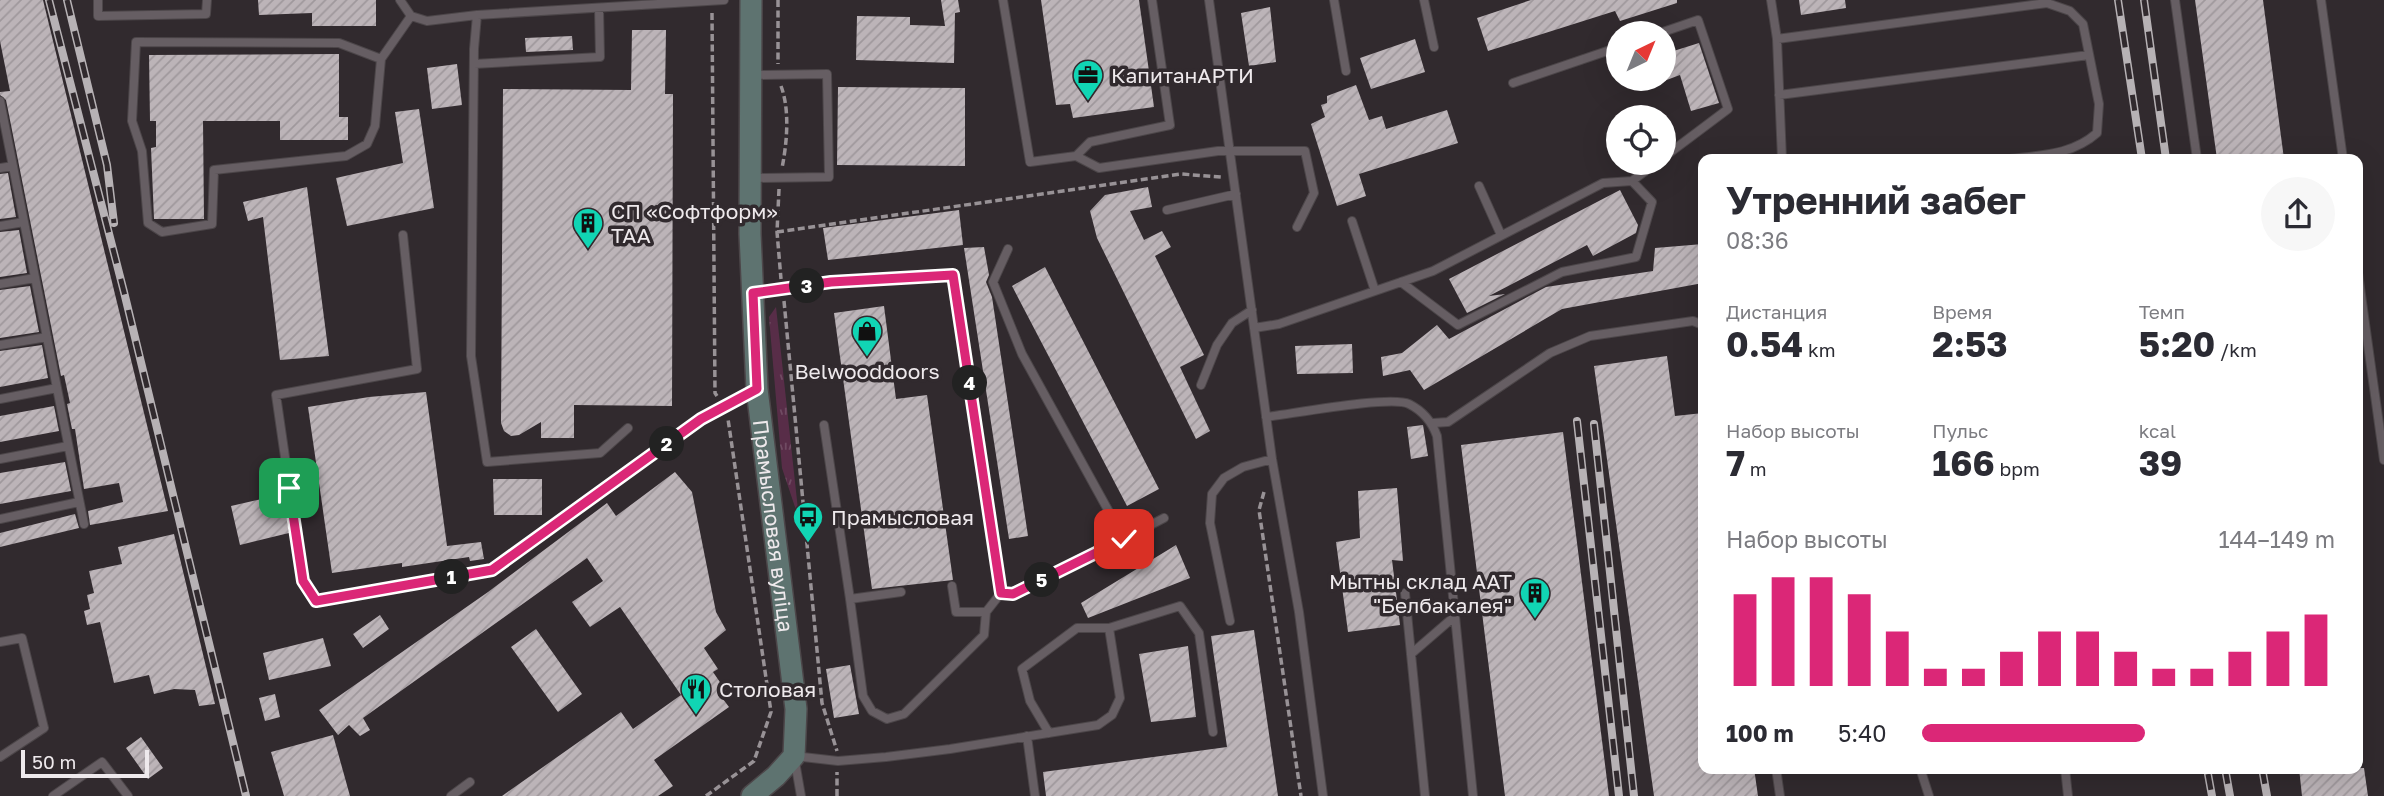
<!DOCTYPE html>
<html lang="ru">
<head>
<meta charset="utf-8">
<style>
	body { margin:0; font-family:"Golos Text",sans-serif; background:#f7f7f7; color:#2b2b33; height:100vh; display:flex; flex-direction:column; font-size:26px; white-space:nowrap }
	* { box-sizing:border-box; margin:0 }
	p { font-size:23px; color:#7c7c81 }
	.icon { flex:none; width:38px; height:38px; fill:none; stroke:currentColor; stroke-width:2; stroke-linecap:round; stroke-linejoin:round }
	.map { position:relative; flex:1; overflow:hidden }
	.side { position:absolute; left:1698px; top:154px; width:665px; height:620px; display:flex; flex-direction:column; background:#fff; border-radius:14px; box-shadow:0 7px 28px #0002 }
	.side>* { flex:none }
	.needle { width:46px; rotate:43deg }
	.tools { position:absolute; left:1606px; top:21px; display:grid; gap:14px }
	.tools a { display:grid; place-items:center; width:70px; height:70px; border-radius:50%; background:#fff; box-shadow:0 7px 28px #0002; font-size:35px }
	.scale { position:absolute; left:21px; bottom:18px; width:128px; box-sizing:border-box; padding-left:7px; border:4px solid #eee9ec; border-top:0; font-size:19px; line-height:24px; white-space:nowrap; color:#eee9ec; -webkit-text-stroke:5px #312a2e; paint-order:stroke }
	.pin { position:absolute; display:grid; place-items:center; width:60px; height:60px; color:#fff; margin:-30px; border-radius:14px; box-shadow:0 4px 10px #0006 }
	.km { position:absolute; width:35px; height:35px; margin:-18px; border-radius:50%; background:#222; color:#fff; font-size:19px; line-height:35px; text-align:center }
	.round { display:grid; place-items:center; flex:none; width:74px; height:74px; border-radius:37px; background:#f7f7f7 }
	.headline { display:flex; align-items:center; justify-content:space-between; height:119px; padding:0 28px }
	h1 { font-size:38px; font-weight:700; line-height:52px }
	.metrics { display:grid; grid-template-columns:repeat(3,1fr); gap:10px; height:119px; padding:7px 28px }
	.metrics div { display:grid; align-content:center }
	.metrics b { font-size:35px; font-weight:700 }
	.metrics small { font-size:19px; font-weight:400 }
	.metrics p { font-size:19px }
	.chart { height:196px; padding:14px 28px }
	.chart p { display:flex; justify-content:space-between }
	.chart svg { width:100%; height:126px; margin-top:7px; stroke:#db2777; stroke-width:6 }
	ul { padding:0 28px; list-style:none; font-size:23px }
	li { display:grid; grid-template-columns:112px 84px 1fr; align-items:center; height:52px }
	li i { height:18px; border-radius:9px; background:#db2777 }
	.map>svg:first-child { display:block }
	.grass { fill:url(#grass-tufts) }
	.building { fill:url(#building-hatch) }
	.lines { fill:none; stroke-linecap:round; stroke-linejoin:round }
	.service-casing { stroke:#4c4649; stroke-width:10 }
	.secondary-casing { stroke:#4c4649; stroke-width:24 }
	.path { stroke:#989296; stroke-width:3.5; stroke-dasharray:7 3.5; stroke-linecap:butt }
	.service { stroke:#665e63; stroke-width:8 }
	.secondary { stroke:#5e7370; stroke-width:21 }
	.rail-casing { stroke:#b7b2b5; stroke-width:8 }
	.rail { stroke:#312a2e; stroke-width:5; stroke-dasharray:16; stroke-linecap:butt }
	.route-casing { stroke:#fff; stroke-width:14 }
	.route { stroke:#db2777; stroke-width:9 }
	.labels { text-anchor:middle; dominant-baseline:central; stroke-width:7; stroke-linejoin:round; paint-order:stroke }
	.poi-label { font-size:21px; fill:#eee9ec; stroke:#312a2e; text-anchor:start }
	.street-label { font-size:21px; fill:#eee9ec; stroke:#312a2e }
</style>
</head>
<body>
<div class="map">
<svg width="2384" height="796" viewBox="0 0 2384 796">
	<defs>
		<pattern id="grass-tufts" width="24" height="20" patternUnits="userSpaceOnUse" patternTransform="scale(1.75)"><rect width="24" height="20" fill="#582d48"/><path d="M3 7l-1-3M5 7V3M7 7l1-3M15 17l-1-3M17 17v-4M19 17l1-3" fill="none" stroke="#704b63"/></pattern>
		<pattern id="building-hatch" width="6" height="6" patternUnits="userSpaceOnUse" patternTransform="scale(1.75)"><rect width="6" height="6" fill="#bcb4b8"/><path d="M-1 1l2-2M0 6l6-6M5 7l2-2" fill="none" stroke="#9f989c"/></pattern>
	</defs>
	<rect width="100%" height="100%" fill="#312a2e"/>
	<!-- grass -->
	<path class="grass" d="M776,307L799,519L782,468L769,317Z"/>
	<!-- building -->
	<path class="building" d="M0,0H43L168,511L90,525L88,511L123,502L119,483L84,489L75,429H72L67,404L70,403L64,375L61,376L6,100L0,95V92L10,91L0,41Z
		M258,0H376V26H312V13L259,15Z
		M941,0H958L960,12L955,13L954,63L856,60L857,16L910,17V25L945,26Z
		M1041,0H1139L1154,107L1073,118L1070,104L1056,105Z
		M1531,0H1677V3L1620,21L1615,11L1488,51L1477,18Z
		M1799,0H1845L1846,8L1801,15Z
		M2195,0H2263L2284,159H2217Z
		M1270,7L1276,62L1249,66L1241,13Z
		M632,30H666L665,94H673L672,406L574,405V438H541V422L519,435L511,436L504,431L501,423L503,89L631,90Z
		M572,36L573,50L526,52L525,38Z
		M1415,39L1425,72L1371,89L1360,58Z
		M1699,43L1719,103L1691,111L1680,75L1664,81V54Z
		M339,54V117H348V140H280V121H203L204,219H154L151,148L156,147V121H150L149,55Z
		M457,64L462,105L432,109L427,68Z
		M1356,85L1369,120L1382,116L1386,129L1447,110L1458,143L1359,174L1366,196L1337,206L1311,124L1325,117L1321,105L1327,103V96Z
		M838,87L965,88V166L837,165Z
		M419,109L434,208L347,226L336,178L403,163L395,112Z
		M8,173L16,217L0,219V174Z
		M307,187L329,356L280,360L263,217L248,221L243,202Z
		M1148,187L1152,207L1130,211L1144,240L1162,231L1171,247L1155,256L1204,355L1180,367L1210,431L1196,439L1097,238L1090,211L1105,195Z
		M1620,190L1638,225L1636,233L1593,256L1587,245L1489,296L1505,294L1467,313L1449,279Z
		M959,210L963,245L828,260L823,228Z
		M19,230L27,273L0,277V232Z
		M1703,244V283L1562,309L1424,390L1410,370L1383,376L1381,357L1402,353L1437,325L1449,339L1546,287L1653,271L1655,248Z
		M984,247L989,275L986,282L992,297L1028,536L1009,539L964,248Z
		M1045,267L1159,489L1127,506L1012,286Z
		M30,286L39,332L0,338V290Z
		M884,306L896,399L927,395L953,580L872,589L834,313Z
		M1352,344L1353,373L1297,374L1295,346Z
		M42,345L48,378L0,387V351Z
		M1667,356L1675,416L1703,413V768H1754L1758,796H1654L1594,366Z
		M426,392L447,546L481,542L484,559L470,561L469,557L402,567V563L332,573L308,407L369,397Z
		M54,406L59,431L0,442V416Z
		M1423,425L1428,456L1411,459L1407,427Z
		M1563,432L1609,796H1505L1461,445Z
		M65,462L71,491L0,504V473Z
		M675,472L692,492L716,612L726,630L704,648L718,669L713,672L726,691L720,695L729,707L654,760L673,786L658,796H502L621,712L633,729L681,695L620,607L590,627L572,602L603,581L587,558L363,718L370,730L360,736L349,725L338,735L319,710L488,592L607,503L616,516Z
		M493,479H542V515H494Z
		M1397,488L1403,561L1392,560L1400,625L1348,632L1336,542L1360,538L1358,491Z
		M283,494L289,533L240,545L231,506Z
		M75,514L79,528L0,547V533Z
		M174,534L215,704L199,706L195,690L174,689L154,694L149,675L114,683L100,622L87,625L84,611L90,609L87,595L94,593L89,571L122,564L118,547Z
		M1176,545L1190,578L1088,618L1081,603Z
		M380,615L389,629L363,648L353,634Z
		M536,629L582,694L558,712L511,647Z
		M1254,630L1278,796H1046L1043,772L1227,747L1211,636Z
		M323,638L331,666L269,680L263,653Z
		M1188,646L1196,717L1151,722L1139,654Z
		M850,665L859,714L834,718L826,669Z
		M275,694L280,717L265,721L259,698Z
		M333,735L350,796H284L271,752Z
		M141,737L163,768L148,779L126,748Z
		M2299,768H2364L2368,796H2302Z"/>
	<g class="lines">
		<!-- service casing -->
		<g class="service-casing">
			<path id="service" d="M98,0V16L206,14L207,0
				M400,0L411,16L427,21L477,15L724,0
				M1003,0L1030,162L1076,156L1090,142L1170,125L1152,0
				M1209,0L1272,459L1299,612L1323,796
				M1334,0L1346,71
				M1424,0L1434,47
				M1771,0L1777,39L1782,159
				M2175,0L2197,159
				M2321,0L2343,159
				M477,15L474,49L471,356L487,462L600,453L628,428
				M1660,33L1698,20L1728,109L1664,157
				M1777,39L2047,3L2070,11L2083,24L2099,104L2097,133C2072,155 2042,155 2010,159
				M381,59L339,43L136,42L132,121L142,151L148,223L162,232L212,224L214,170L346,156L367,144L375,126L381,59L411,16
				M474,64L600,57L599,8
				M753,75L827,74L829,177L753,178
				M1513,83L1619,47
				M1779,95L2089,55
				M0,101L84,524
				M1076,156L1099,168L1218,151H1305L1314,193L1297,227
				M0,168L13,166
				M1632,181L1656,163
				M1479,186L1501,235
				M1167,210L1236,194
				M1352,221L1375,291
				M0,226L24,222
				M403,235L417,369L276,395L303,581L315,601L492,570L701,419L754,391
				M2357,266L2384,460
				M0,284L35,278
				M756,293L831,282L953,275L1001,593L1012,594L1124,539L1022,354L993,282L1008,249
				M1254,328L1279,324L1433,271L1603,183L1632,181L1652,202L1636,257L1562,272L1458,325L1401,282
				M0,345L47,337
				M1201,385L1217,345L1232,323L1252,310
				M0,399L57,388
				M1266,417C1292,414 1391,395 1409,404C1423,411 1432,422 1437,436L1473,796
				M1433,423L1448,422L1550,353L1590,336L1693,321L1703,325
				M824,425L850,599L901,592
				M0,459L68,446
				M0,519L79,502
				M1124,539L1164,518
				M952,586L956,612H986L1001,593
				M1405,593L1425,796
				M850,599L863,696L872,711L887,719L904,714L984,635L986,612
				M1230,621L1210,523L1212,494L1224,478L1243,467L1272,459
				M0,642L22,638L44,728L0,757
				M1411,654L1455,616
				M1049,733L1030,701L1022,669L1077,628H1109
				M1027,736L1035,796
				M1776,768L1780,796
				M1920,768L1929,796
				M2065,768L2068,796
				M53,796L102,762L128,796
				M451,796L470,782
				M801,796L794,756L838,761L886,757L950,749L1098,725L1112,715L1120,698L1109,628L1180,606L1199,633L1213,732"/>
		</g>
		<!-- secondary casing -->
		<g class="secondary-casing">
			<g id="secondary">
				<path id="s1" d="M751,0L750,234L757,389L796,709L794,756L776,776L752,796"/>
			</g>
		</g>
		<!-- path -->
		<path class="path" d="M778,0V64
			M712,13L715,393L717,396
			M781,86C790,110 787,143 782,168
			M779,189L777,232L781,279
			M777,232L1181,174L1221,177
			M784,301L822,703L837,751
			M1264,492L1259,510L1301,796
			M706,796L754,761L771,712L728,419
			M837,796V772"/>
		<!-- service -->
		<use href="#service" class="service"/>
		<!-- secondary -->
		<use href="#secondary" class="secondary"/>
		<!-- rail casing -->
		<g class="rail-casing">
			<path id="rail" d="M49,0L124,292L246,796
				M67,0L107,165L114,223
				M2118,0L2142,159
				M2144,0L2166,159
				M1577,421L1619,796
				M1594,424L1634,796
				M2225,768L2230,796
				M2262,768L2267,796
				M2208,774L2212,796"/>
		</g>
		<!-- rail -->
		<use href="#rail" class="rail"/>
	</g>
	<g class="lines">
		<!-- route casing -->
		<g class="route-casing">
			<path id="route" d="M289,488L303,581L316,601L492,570L701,419L757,389L753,293L831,282L953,275L1001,593L1013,594L1124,539"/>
		</g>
		<!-- route -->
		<use href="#route" class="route"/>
	</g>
	<!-- icons -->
	<defs>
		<g id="office-pin" transform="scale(1.575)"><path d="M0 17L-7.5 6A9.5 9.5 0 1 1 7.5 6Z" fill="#11d5b4" stroke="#312a2e"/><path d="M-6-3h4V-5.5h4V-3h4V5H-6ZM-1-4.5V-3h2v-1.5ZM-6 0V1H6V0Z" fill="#111"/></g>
		<g id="building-pin" transform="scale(1.575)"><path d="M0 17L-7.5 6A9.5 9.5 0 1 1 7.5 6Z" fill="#11d5b4" stroke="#312a2e"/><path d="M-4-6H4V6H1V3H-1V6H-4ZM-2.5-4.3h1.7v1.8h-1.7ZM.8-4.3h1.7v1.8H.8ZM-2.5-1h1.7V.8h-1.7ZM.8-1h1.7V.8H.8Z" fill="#111"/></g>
		<g id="shop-pin" transform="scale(1.575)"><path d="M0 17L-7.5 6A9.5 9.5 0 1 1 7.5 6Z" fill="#11d5b4" stroke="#312a2e"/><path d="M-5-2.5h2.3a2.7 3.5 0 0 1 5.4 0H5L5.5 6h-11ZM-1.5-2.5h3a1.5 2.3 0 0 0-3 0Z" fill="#111"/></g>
		<g id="bus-pin" transform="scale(1.575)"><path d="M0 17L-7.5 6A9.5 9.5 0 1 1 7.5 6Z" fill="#11d5b4" stroke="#312a2e"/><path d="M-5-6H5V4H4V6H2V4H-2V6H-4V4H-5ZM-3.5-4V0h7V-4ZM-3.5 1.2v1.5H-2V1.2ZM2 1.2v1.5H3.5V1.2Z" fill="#111"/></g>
		<g id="restaurant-pin" transform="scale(1.575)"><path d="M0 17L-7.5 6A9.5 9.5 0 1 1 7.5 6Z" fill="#11d5b4" stroke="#312a2e"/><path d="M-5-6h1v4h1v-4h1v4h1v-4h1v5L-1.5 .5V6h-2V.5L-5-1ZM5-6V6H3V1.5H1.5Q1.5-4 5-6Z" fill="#111"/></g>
	</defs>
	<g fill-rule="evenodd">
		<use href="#office-pin" x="1088" y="75"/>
		<use href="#building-pin" x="588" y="223"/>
		<use href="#shop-pin" x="867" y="331"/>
		<use href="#bus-pin" x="808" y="517"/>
		<use href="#building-pin" x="1535" y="593"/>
		<use href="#restaurant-pin" x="696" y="689"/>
	</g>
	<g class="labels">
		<!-- poi labels -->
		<g class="poi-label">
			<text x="1111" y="75">КапитанАРТИ</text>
			<text x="611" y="211">СП «Софтформ»<tspan x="611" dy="24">ТАА</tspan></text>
			<text x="867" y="371" text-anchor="middle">Belwooddoors</text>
			<text x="831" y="517">Прамысловая</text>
			<text x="1512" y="581" text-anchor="end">Мытны склад ААТ<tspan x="1512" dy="24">"Белбакалея"</tspan></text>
			<text x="719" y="689">Столовая</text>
		</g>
		<!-- street labels -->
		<g class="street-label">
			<text stroke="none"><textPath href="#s1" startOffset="527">Прамысловая вуліца</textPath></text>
		</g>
	</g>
</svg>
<div class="tools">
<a><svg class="needle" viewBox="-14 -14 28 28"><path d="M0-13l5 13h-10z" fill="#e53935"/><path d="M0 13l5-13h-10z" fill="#7c7c81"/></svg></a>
<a><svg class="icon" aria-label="locate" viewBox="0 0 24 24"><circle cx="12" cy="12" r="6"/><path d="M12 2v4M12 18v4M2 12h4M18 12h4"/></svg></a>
</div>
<div class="scale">50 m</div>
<div class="pin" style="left:289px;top:488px;background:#1e9e55"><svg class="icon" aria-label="arrive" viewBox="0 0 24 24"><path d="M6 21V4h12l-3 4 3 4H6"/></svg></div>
<div class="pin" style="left:1124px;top:539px;background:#d93025"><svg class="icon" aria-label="check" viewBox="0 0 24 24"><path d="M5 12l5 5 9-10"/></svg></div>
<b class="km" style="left:452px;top:577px">1</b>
<b class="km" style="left:667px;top:444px">2</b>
<b class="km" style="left:807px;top:286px">3</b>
<b class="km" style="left:970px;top:383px">4</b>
<b class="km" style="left:1042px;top:580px">5</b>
<section class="side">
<div class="headline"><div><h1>Утренний забег</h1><p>08:36</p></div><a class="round"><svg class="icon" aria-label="share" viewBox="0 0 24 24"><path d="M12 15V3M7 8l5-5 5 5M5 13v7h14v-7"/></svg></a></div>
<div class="metrics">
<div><p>Дистанция</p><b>0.54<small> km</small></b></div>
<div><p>Время</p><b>2:53</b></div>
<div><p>Темп</p><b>5:20<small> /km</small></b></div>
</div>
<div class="metrics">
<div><p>Набор высоты</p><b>7<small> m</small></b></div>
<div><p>Пульс</p><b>166<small> bpm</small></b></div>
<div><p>kcal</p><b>39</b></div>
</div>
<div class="chart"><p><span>Набор высоты</span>144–149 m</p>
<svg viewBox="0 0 160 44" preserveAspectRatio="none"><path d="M5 44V12M15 44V6M25 44V6M35 44V12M45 44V25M55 44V38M65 44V38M75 44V32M85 44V25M95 44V25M105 44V32M115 44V38M125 44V38M135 44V32M145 44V25M155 44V19"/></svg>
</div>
<ul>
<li><b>100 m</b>5:40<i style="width:54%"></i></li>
</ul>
</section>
</div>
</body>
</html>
